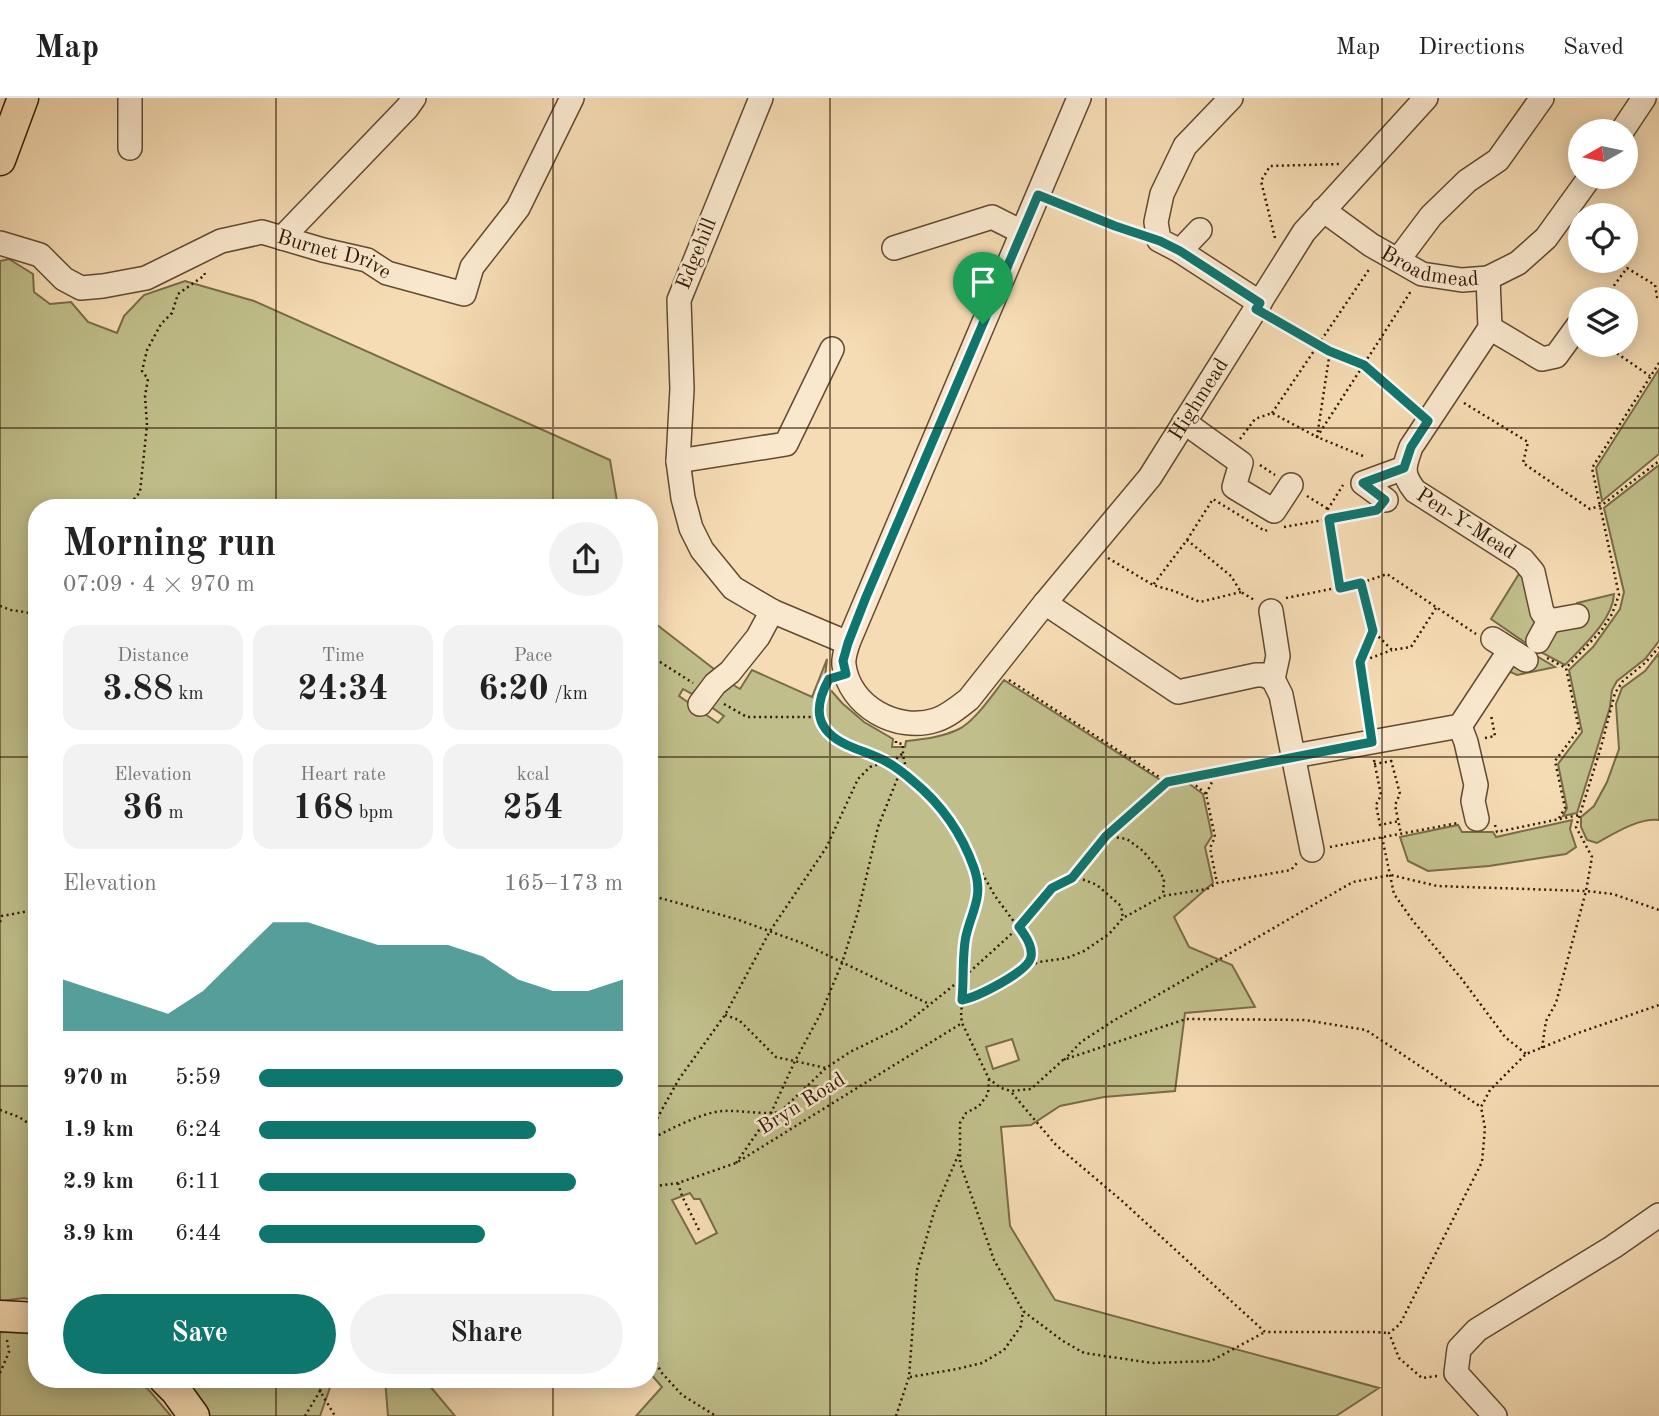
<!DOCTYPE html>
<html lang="en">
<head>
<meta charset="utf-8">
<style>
	body { margin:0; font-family:"Old Standard TT",serif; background:#f2f2f2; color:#222; height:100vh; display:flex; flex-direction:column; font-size:26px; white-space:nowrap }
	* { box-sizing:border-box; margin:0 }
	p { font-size:23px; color:#767676 }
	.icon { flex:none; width:38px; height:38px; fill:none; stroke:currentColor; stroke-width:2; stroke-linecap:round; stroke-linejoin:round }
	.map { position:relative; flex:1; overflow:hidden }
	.panel { position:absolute; left:28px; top:401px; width:630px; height:889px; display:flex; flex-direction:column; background:#fff; border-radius:28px; box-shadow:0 4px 18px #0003 }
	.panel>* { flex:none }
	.needle { width:46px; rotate:261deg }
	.tools { position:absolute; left:1568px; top:21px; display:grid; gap:14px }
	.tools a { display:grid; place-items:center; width:70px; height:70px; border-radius:50%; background:#fff; box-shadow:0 4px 18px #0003; font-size:35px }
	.pin { position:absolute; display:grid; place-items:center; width:60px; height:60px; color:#fff; margin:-72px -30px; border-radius:50% 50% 50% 0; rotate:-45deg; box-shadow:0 0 7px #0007 }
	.pin .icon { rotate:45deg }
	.round { display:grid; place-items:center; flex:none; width:74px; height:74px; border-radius:37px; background:#f2f2f2 }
	.summary { display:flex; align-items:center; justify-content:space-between; height:119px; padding:0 35px }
	h1 { font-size:38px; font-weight:700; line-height:52px }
	.stats { display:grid; grid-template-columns:repeat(3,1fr); gap:10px; height:119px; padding:7px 35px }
	.stats div { display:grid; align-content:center; border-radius:18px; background:#f2f2f2; text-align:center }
	.stats b { font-size:35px; font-weight:700 }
	.stats small { font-size:19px; font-weight:400 }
	.stats p { font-size:19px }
	.chart { height:196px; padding:14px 35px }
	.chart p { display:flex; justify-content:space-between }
	.chart svg { width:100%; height:126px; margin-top:7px; fill:#0f766e; opacity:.7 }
	.button { display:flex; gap:14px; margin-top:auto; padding:14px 35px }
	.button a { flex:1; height:80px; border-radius:42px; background:#0f766e; color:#fff; font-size:28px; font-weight:700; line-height:80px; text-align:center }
	.button a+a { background:#f2f2f2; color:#222 }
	ul { padding:0 35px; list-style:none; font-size:23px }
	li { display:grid; grid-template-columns:112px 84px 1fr; align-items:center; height:52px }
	li i { height:18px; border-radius:9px; background:#0f766e }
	header { display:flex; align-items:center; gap:42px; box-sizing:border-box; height:98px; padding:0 35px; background:#fff; border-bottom:2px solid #e0e0e0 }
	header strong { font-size:33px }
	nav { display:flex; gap:38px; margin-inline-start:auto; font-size:24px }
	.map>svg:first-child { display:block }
	.green { fill:#c0bf8b; stroke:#786c48; stroke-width:2; fill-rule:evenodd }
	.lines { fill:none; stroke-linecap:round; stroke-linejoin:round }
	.minor-casing { stroke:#624a30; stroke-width:26 }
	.major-casing { stroke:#301904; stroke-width:33 }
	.path { stroke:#301904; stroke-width:2.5; stroke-dasharray:2 3.5; stroke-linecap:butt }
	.minor { stroke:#f9e8ce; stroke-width:23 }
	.major { stroke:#f6dcb4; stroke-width:30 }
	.route-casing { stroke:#fff; stroke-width:14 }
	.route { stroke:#0f766e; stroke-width:9 }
	.grid { fill:none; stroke:#301904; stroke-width:2; stroke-opacity:0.55 }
	.labels { text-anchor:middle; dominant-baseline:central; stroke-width:5; stroke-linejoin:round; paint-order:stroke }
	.street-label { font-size:21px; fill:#301904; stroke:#f9e8ce }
</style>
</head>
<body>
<header>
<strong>Map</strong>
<nav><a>Map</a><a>Directions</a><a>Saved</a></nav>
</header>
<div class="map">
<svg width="1659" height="1318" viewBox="0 0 1659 1318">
	<rect width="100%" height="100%" fill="#f6dcb4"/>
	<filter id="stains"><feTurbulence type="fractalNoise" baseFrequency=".00286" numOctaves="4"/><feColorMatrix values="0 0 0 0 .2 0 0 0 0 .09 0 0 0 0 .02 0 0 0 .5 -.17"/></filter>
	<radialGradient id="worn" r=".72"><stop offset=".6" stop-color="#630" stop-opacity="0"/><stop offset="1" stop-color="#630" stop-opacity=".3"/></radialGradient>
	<!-- green -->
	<path class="green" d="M9,161L33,176L34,194L50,206L71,204L88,224L117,235L124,218L144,197L185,183L254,203L610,362L618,409L37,410V1203L24,1200L0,1203V163Z
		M1659,271V356L1602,403L1596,370Z
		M1659,367V543L1645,561L1617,583L1612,592L1610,609L1577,715L1563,718L1567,710L1558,666L1582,634L1569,572L1593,549L1620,511L1624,494L1604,410Z
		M1522,471L1556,531L1580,526L1577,505L1614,496C1613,522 1582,549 1565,567L1533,550L1491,521Z
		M649,515L652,523L714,571L727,570L703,584L692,596L683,591L679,598L718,625L724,618L711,609L730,585L740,591L752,572L812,599L827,561L825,579L819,592L826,597L829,590L842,605L864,624L893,641L892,649H905L906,643C924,641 943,639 959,631C975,623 993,596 1004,582L1165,685L1184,682L1203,696L1212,738L1205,749L1213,785L1174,819L1189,849L1232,867L1255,909L1185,915L1175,993L1104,999L1060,1008L1031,1027L1001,1029L1010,1128L1055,1202L1379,1290L1336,1318H636L662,1289L649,1274ZM1012,941L1019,962L993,971L986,949ZM690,1095L694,1101H700L717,1135L696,1146L672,1102Z
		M1497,534L1555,569L1517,577L1511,574L1509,575L1504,572Z
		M1659,555V722C1638,720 1615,735 1597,745L1587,742L1581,729V719L1594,708L1607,684L1619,651L1616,606L1622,590L1645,573Z
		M1572,722L1570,731L1576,749L1566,756L1489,768L1428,773L1408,763L1400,739L1458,727L1462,734H1493L1496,739Z
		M0,1234L37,1235V1281H133L148,1291L171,1318H0Z
		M179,1281H333L320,1318H206Z
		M385,1281H424L455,1318H388Z"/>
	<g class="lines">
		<!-- minor casing -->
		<g class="minor-casing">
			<g id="minor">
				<path d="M761,0L679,202L682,291L678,363L683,400L691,430L702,452L733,490L772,513L848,545"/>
				<path id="s1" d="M1079,0L848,545C846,552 843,560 844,567C849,608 897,635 936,622C948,618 959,609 969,601L1045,505L1150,379L1304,134L1426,0"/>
				<path d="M1622,33L1644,0"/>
				<path d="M130,50V0"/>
				<path id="s2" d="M1323,112L1371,147L1422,176L1462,182L1488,180L1518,165L1546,140L1590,79"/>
				<path d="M1200,132L1180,153L1260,205"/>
				<path d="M282,140L407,10L414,0"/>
				<path id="s3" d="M0,145L40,157L64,181L81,190L103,188L146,180L221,143L262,134L323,152L367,162L387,175L464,196L472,169L518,110L572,0"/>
				<path d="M894,150L992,119L1022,134"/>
				<path d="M1180,153L1159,142L1156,124L1162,96L1185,48L1231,0"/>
				<path d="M1398,162L1431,118L1467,83L1498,62L1542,0"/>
				<path id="s4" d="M1488,180L1490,230L1411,349C1404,369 1401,375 1415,393L1523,462L1533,474L1542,514L1549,523"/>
				<path d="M1490,230L1542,261L1556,258L1580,225"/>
				<path d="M1184,324L1241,365L1234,389L1274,413L1291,387"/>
				<path d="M678,363L786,346L832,251"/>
				<path d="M1386,402L1363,385L1404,370"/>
				<path d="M1045,505L1178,594L1256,577H1264L1273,581L1281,597L1312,752"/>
				<path d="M1271,513L1278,558L1273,581"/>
				<path d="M1549,523L1577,518"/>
				<path d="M1493,541L1526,562"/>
				<path d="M1538,543L1549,523"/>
				<path d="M700,606L715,586L730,574L758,539L772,513"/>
				<path d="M1460,628L1466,644L1476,687L1473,703L1477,721"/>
				<path d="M1294,658L1460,628L1510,552"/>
				<path d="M1495,1318L1456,1275L1459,1251L1477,1232L1613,1149L1659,1117"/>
			</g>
		</g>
		<!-- major casing -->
		<g class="major-casing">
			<path id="major" d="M0,62L23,0
				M0,1218L37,1220
				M164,1281L176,1293L194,1318"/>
		</g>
		<!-- path -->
		<path class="path" d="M1057,105L1139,136
			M1275,140L1261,83L1270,68L1340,66
			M1604,201L1627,170L1655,187L1657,199L1659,200
			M1271,220L1330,253L1364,267L1415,312
			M1612,247V252L1650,278
			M1464,305L1528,344L1523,365L1590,411L1602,407L1659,363
			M1272,315L1370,170
			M1240,341L1255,321L1272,315L1317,339L1330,253
			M1363,358L1317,339L1411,193
			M1260,367L1275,377
			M1307,398L1328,411
			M127,410L140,394L147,327L145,298L148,281L142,273L147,252L161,226L172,215L178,196L205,177L204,174
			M1284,429L1329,421L1328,411L1343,387
			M1187,442L1213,401L1265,433L1267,432
			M1108,460L1153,487
			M1340,490L1329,421L1368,415
			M1241,494L1200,504L1174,493L1153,487L1187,442L1231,478L1241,494L1256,503
			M1286,500L1361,485
			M0,508L11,512L37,516
			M1436,510L1411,549L1392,552L1373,533L1361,485L1387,476L1476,536
			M1547,560L1566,570
			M649,563L660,564L693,585
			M1360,564L1373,535
			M1009,582L1167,684L1187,680L1206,696L1215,739L1210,750L1217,785
			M828,584C813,610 817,630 844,646C858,654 875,656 888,665C909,678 928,696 944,714C964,736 981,778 976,807C975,818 969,827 966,838C964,848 965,859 964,870C964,886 962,902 961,918L962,925L989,981L1001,990L1011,993L1031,991L1063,962L1186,921L1305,922L1366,932L1481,1009
			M724,606L747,619H819
			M1369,624L1360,564L1392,552
			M1485,640L1495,638L1491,617
			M896,643V645L903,646C902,659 905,668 911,680
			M1374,662L1381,697L1376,707L1380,727L1399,723
			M1391,662L1400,696L1395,707L1401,736
			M1374,666L1392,663
			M1187,680L1273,662
			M1206,696L1217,674
			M1559,720L1565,710L1555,663L1579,631L1566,570L1601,533L1612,516L1619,497L1592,370L1659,265
			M1495,727L1497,734L1579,717
			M1106,738L1127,741L1143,753L1158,771L1164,781L1163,798
			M1382,739L1394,796L1413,823L1461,880L1505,939L1526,956
			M1330,749L1458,725
			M977,773L982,775L995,798L1029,844L1031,859L1026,869
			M1072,780L1085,782L1097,787L1121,808L1123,820
			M649,797L736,821L802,845L929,906
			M0,824L2,818L29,813L37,814
			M962,902L973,900L995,889L1026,869L1039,864L1067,860L1084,853L1109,836L1123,820L1163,798L1207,791L1217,785L1291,772L1297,765
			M725,917L739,922L776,959L826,970
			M1542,950L1546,923L1556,905L1586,793L1592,759L1576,729L1601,649L1615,595L1623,583L1646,564L1659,549
			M1064,962L1081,944L1113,923L1353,784L1391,777L1437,788L1586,793L1613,796L1659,812
			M989,981L988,996L979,1008L966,1015L960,1025V1065L994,1162L1023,1213L1063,1243L1084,1255L1152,1265L1211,1263L1265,1234
			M1012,995L1056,1047L1121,1102L1265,1234H1374L1389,1235
			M0,1012L19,1019L37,1031
			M649,1035L679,981L725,917L770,833L826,750L858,681L870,669L896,661L902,656
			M649,1042C669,1032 702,1014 723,1013C742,1012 761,1017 780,1014L826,970L850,954L903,928L964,879L1019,829L1052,790L1072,780L1106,738L1167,684
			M736,1065L771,1015L795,963L822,913L842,865L858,814L878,729L900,674
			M678,1085L682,1098L700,1134
			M649,1089L678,1085L736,1065L962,925
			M649,1250L661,1274L682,1297L716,1318
			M0,1275L9,1254L7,1242
			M1437,1278L1422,1280L1399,1260L1389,1235L1400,1226L1482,1064L1485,1030L1481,1009L1490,992L1526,956L1578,935L1659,907
			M910,1279L957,1271L982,1265L1004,1252L1021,1228L1023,1213
			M325,1281L320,1293L335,1318
			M305,1318L320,1293
			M896,1318L909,1279L917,1172L934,1114L959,1055"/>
		<!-- minor -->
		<use href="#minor" class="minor"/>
		<!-- major -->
		<use href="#major" class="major"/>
	</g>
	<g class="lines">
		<!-- route casing -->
		<g class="route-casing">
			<path id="route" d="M1038,97L1115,128L1160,143L1180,153L1260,205L1256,211L1329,253L1364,267L1428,323L1411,349L1404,370L1363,385L1385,402L1377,412L1329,421L1340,490L1361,485L1373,533L1360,564L1372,644L1167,684L1106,738L1072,780L1052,790L1019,829C1025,837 1033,848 1031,859C1028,874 977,899 962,902C964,882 962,856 966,838C972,812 984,799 974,770C962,736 941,706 913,683C905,676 896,669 887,664C875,657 860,653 847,647C815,632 813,610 829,581L846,576L843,563L848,545L866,499Z"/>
		</g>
		<!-- route -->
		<use href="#route" class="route"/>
	</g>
	<!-- grid -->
	<path class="grid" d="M276,0V410M553,0V410M830,0V1318M1106,0V1318M1382,0V1318M0,330H1659M0,659H37M649,659H1659M0,988H37M649,988H1659M276,1281V1318M553,1281V1318"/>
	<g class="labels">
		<!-- street labels -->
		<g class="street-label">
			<text transform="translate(697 156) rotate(-68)">Edgehill</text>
			<text stroke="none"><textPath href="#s3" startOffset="362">Burnet Drive</textPath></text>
			<text stroke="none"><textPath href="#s2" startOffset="124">Broadmead</textPath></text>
			<text stroke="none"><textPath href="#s1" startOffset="1153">Highmead</textPath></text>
			<text stroke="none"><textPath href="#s4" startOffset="301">Pen-Y-Mead</textPath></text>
			<text transform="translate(802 1006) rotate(-32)">Bryn Road</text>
		</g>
	</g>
	<rect width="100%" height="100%" filter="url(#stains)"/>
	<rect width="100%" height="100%" fill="url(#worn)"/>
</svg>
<div class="tools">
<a><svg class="needle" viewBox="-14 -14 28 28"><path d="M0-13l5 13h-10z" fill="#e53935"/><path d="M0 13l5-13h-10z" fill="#767676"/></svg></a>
<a><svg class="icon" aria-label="locate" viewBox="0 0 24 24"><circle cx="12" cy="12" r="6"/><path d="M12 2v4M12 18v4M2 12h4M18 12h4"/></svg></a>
<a><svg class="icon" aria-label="layers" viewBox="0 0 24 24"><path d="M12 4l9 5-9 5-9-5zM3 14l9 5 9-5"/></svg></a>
</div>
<div class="pin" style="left:983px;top:226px;background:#1e9e55"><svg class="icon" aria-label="arrive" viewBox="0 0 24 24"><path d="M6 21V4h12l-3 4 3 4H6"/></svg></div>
<section class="panel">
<div class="summary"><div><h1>Morning run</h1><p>07:09 · 4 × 970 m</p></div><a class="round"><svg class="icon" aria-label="share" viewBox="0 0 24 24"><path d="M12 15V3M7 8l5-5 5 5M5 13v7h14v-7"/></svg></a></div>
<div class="stats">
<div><p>Distance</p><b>3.88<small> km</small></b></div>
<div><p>Time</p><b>24:34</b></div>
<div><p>Pace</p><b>6:20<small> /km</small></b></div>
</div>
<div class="stats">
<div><p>Elevation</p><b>36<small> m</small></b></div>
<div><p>Heart rate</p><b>168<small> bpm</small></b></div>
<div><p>kcal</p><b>254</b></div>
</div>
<div class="chart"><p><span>Elevation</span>165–173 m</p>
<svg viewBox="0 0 160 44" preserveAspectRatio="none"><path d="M0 44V26L10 30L20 34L30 38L40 30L50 18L60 6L70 6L80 10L90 14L100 14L110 14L120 18L130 26L140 30L150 30L160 26V44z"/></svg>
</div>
<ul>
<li><b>970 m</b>5:59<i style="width:100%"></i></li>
<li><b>1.9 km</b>6:24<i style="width:76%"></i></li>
<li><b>2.9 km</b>6:11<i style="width:87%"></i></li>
<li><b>3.9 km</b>6:44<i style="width:62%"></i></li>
</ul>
<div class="button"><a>Save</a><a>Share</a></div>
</section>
</div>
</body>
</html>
